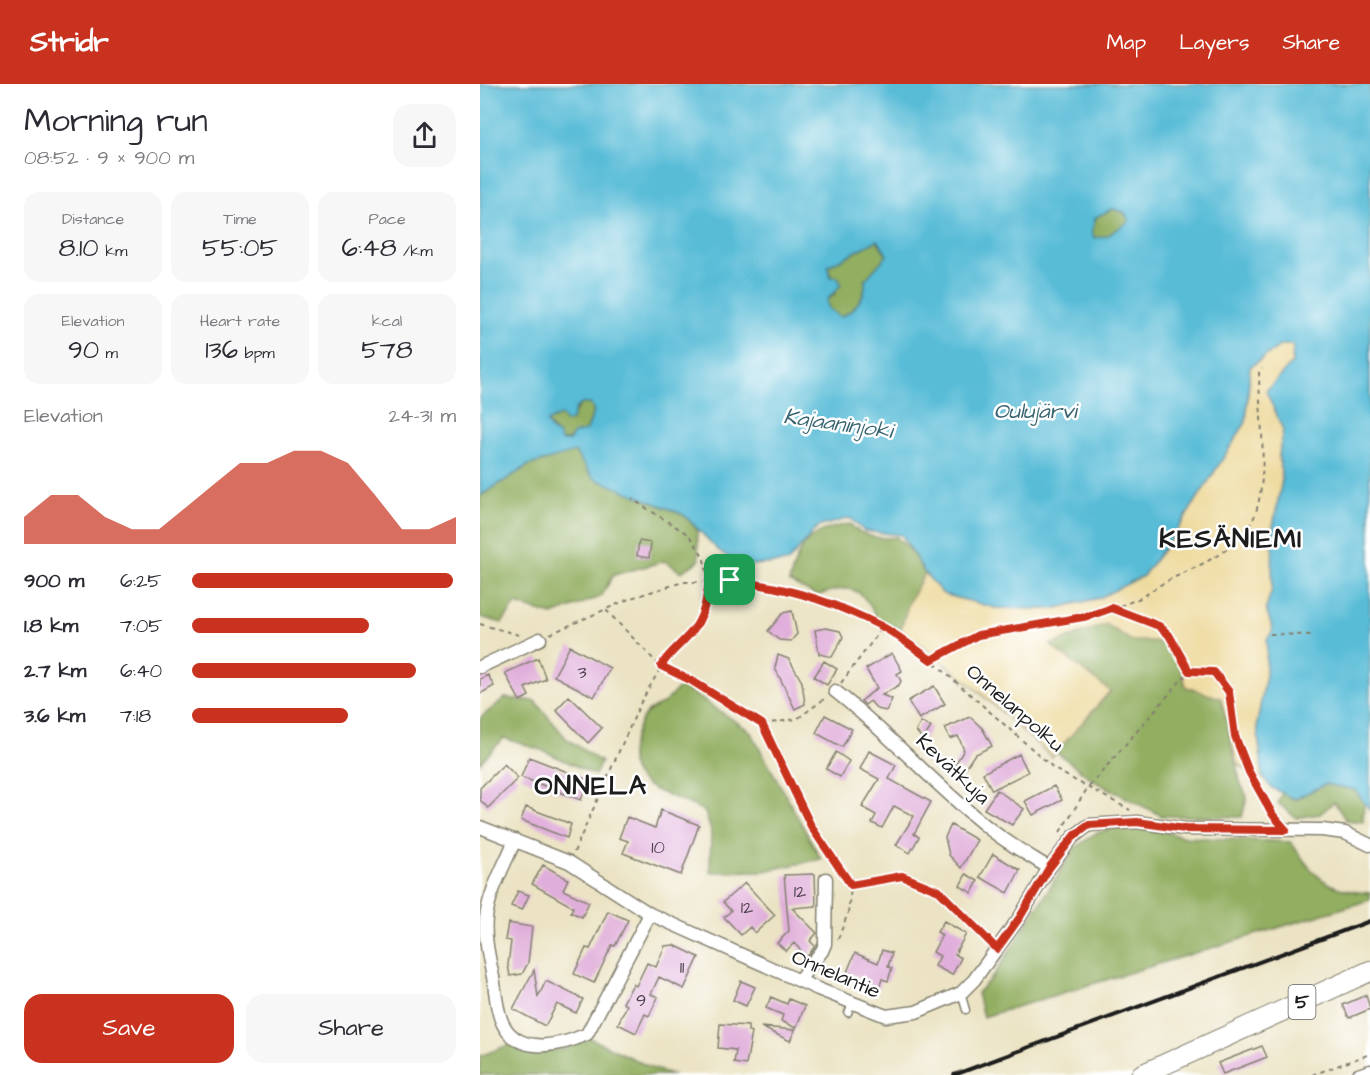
<!DOCTYPE html>
<html lang="en">
<head>
<meta charset="utf-8">
<style>
	body { margin:0; font-family:"Architects Daughter",sans-serif; background:#f7f7f7; color:#2b2b33; height:100vh; display:flex; flex-direction:column; font-size:22px; white-space:nowrap }
	* { box-sizing:border-box; margin:0 }
	p { font-size:20px; color:#7c7c81 }
	.icon { flex:none; width:33px; height:33px; fill:none; stroke:currentColor; stroke-width:2; stroke-linecap:round; stroke-linejoin:round }
	.map { position:relative; flex:1; overflow:hidden }
	.sheet { display:flex; flex-direction:column; background:#fff; width:480px }
	.sheet>* { flex:none }
	.pin { position:absolute; display:grid; place-items:center; width:51px; height:51px; color:#fff; margin:-26px; border-radius:12px; box-shadow:0 3px 9px #0006 }
	.round { display:grid; place-items:center; flex:none; width:63px; height:63px; border-radius:18px; background:#f7f7f7 }
	.summary { display:flex; align-items:center; justify-content:space-between; height:102px; padding:0 24px }
	h1 { font-size:33px; font-weight:600; line-height:45px }
	.metrics { display:grid; grid-template-columns:repeat(3,1fr); gap:9px; height:102px; padding:6px 24px }
	.metrics div { display:grid; align-content:center; border-radius:15px; background:#f7f7f7; text-align:center }
	.metrics b { font-size:26px; font-weight:600 }
	.metrics small { font-size:16px; font-weight:400 }
	.metrics p { font-size:16px }
	.chart { height:168px; padding:12px 24px }
	.chart p { display:flex; justify-content:space-between }
	.chart svg { width:100%; height:108px; margin-top:6px; fill:#c8321e; opacity:.7 }
	.action { display:flex; gap:12px; margin-top:auto; padding:12px 24px }
	.action a { flex:1; height:69px; border-radius:18px; background:#c8321e; color:#fff; font-size:24px; font-weight:600; line-height:69px; text-align:center }
	.action a+a { background:#f7f7f7; color:#2b2b33 }
	ul { padding:0 24px; list-style:none; font-size:20px }
	li { display:grid; grid-template-columns:96px 72px 1fr; align-items:center; height:45px }
	li i { height:15px; border-radius:8px; background:#c8321e }
	header { display:flex; align-items:center; gap:36px; box-sizing:border-box; height:84px; padding:0 30px; background:#c8321e; color:#fff }
	header strong { font-size:28px }
	nav { display:flex; gap:33px; margin-inline-start:auto; font-size:21px }
	main { display:flex; flex:1; min-height:0 }
	.map>svg:first-child { display:block }
	.forest { fill:#92ae60; stroke:#57653e; stroke-width:1.5 }
	.sand { fill:#eeda9e; stroke:#857b5d; stroke-width:1.5 }
	.water { fill:#58bcd7; stroke:#3a6c7a; stroke-width:1.5; fill-rule:evenodd }
	.building { fill:#e0aeda }
	.lines { fill:none; stroke-linecap:round; stroke-linejoin:round }
	.service-casing { stroke:#848070; stroke-width:9 }
	.minor-casing { stroke:#848070; stroke-width:15 }
	.trunk-casing { stroke:#848070; stroke-width:22 }
	.path { stroke:#848070; stroke-width:2; stroke-dasharray:4.5 4.5; stroke-linecap:butt }
	.service { stroke:#fff; stroke-width:6 }
	.minor { stroke:#fff; stroke-width:12 }
	.trunk { stroke:#fff; stroke-width:20 }
	.rail { stroke:#1c1c1c; stroke-width:4 }
	.route-casing { stroke:#fff; stroke-width:12 }
	.route { stroke:#c8321e; stroke-width:8 }
	.labels { text-anchor:middle; dominant-baseline:central; stroke-width:5; stroke-linejoin:round; paint-order:stroke }
	.number-label { font-size:18px; fill:#4d404c }
	.shield { fill:#fff; stroke:#606060; stroke-width:1.5 }
	.shield-label { font-size:20px; font-weight:bold; fill:#1c1c1c }
	.street-label { font-size:21px; fill:#1c1c1c; stroke:#fff }
	.water-label { font-size:22px; font-style:italic; fill:#376470; stroke:#fff }
	.district-label { font-size:27px; font-weight:bold; letter-spacing:1.5px; fill:#1c1c1c; stroke:#fff }
</style>
</head>
<body>
<header>
<strong>Stridr</strong>
<nav><a>Map</a><a>Layers</a><a>Share</a></nav>
</header>
<main>
<section class="sheet">
<div class="summary"><div><h1>Morning run</h1><p>08:52 · 9 × 900 m</p></div><a class="round"><svg class="icon" aria-label="share" viewBox="0 0 24 24"><path d="M12 15V3M7 8l5-5 5 5M5 13v7h14v-7"/></svg></a></div>
<div class="metrics">
<div><p>Distance</p><b>8.10<small> km</small></b></div>
<div><p>Time</p><b>55:05</b></div>
<div><p>Pace</p><b>6:48<small> /km</small></b></div>
</div>
<div class="metrics">
<div><p>Elevation</p><b>90<small> m</small></b></div>
<div><p>Heart rate</p><b>136<small> bpm</small></b></div>
<div><p>kcal</p><b>578</b></div>
</div>
<div class="chart"><p><span>Elevation</span>24–31 m</p>
<svg viewBox="0 0 160 44" preserveAspectRatio="none"><path d="M0 44V33L10 24L20 24L30 33L40 38L50 38L60 29L70 20L80 11L90 11L100 6L110 6L120 11L130 24L140 38L150 38L160 33V44z"/></svg>
</div>
<ul>
<li><b>900 m</b>6:25<i style="width:99%"></i></li>
<li><b>1.8 km</b>7:05<i style="width:67%"></i></li>
<li><b>2.7 km</b>6:40<i style="width:85%"></i></li>
<li><b>3.6 km</b>7:18<i style="width:59%"></i></li>
</ul>
<div class="action"><a>Save</a><a>Share</a></div>
</section>
<div class="map">
<svg width="890" height="991" viewBox="0 0 890 991">
	<rect width="100%" height="100%" fill="#fff"/>
	<filter id="ink" filterUnits="userSpaceOnUse"><feTurbulence type="fractalNoise" baseFrequency=".0167" numOctaves="2"/><feDisplacementMap in="SourceGraphic" scale="12" xChannelSelector="R" yChannelSelector="G"/><feConvolveMatrix kernelMatrix="1 2 1 2 8 2 1 2 1" color-interpolation-filters="sRGB"/></filter>
	<filter id="wash" filterUnits="userSpaceOnUse"><feTurbulence type="fractalNoise" baseFrequency=".008" numOctaves="4" result="noise"/><feDisplacementMap in="SourceGraphic" scale="24" xChannelSelector="R" yChannelSelector="G"/><feGaussianBlur stdDeviation="1.35" result="paint"/><feColorMatrix in="noise" values="0 0 0 0 0 0 0 0 0 0 0 0 0 0 0 0 0 1.4 0 .05"/><feComposite in="paint" operator="in"/></filter>
	<g filter="url(#wash)">
		<rect width="100%" height="100%" fill="#ebe3c3"/>
		<!-- forest -->
		<path class="forest" d="M632,125L644,128L649,137L627,152L614,154L612,146L616,132Z
			M397,156L407,171L372,229L360,233L348,224L347,216L355,210L348,182Z
			M101,320H110L114,326L107,347C96,348 92,357 81,357L67,338L73,333L92,331Z
			M95,367L113,394L204,431L217,445L219,477L201,488L185,477L134,491L120,513L72,531L36,520L22,539L0,533V412L49,381Z
			M370,440C381,452 399,456 416,453L429,464L445,489L429,518L421,545L397,536C383,502 369,499 337,512L309,498C320,459 328,446 370,440Z
			M626,540L652,557H676L697,571L706,603L741,614L760,698L767,713L762,733L682,732L616,698L576,668L630,608L569,561Z
			M201,602L270,647L341,775L284,787L230,788L231,747L225,728C192,707 137,708 154,656C157,648 159,638 165,631C170,624 178,623 184,619C190,614 195,607 201,602Z
			M25,614L55,617L86,654L121,678L115,691L64,667L24,654L0,679V634Z
			M846,700L875,706L884,718L883,738L866,736L854,718L840,730L816,734L798,719L802,709L815,715Z
			M635,744L671,745L706,753L811,758C834,793 847,807 890,809V816L503,933L497,909L514,891L595,764L616,749Z
			M110,954L174,985L195,991H0V972L31,960L52,966H82Z"/>
		<!-- sand -->
		<path class="sand" d="M801,261H814L812,279L787,307L803,346L799,371L802,396L793,443L792,505L786,525L793,546L787,556L786,591L777,640L783,694L757,680L741,614L706,603L697,571L676,557H652L626,540L570,561L630,607L572,673L490,600L421,545L429,518L445,489L463,510L516,524L572,525L619,514L663,492L698,445L766,338L770,283Z"/>
		<!-- water -->
		<path class="water" d="M0,0H890V726L875,706L846,700L814,715L792,704L783,694L777,640L786,591L787,556L793,546L786,525L792,505L793,443L802,396L799,371L803,346L786,307L812,279L813,261H801L770,283L766,338L698,445L663,492L619,514L572,525L516,524L463,510L445,489L422,451L384,447L370,434L337,443L308,478L261,482L238,466L204,431L113,394L95,368L49,381L0,412ZM632,125L644,128L649,137L627,152L614,154L612,146L616,133ZM398,156L407,171L385,196C387,211 374,228 360,233L348,224L347,216L361,201L358,193H350L348,182ZM101,320H110L114,326L107,346L94,350L89,357H81L78,350L72,347L67,338L81,331L86,338L92,336L95,325Z"/>
		<g id="blocks">
			<!-- building -->
			<path class="building" d="M159,457L171,459L169,474L157,472Z
				M312,527L317,550L311,557L299,556L288,547L303,529Z
				M346,544L360,547L363,553L352,573L339,570L335,546Z
				M90,562L130,584L114,613L74,592Z
				M412,569L422,587L417,590L421,597L419,601L402,611L412,615L406,627L397,625L390,617L385,621L381,617L397,604L386,585Z
				M298,571L309,575L322,598L325,620L315,625L295,584Z
				M58,574L66,595L45,604L49,612L40,617L25,589Z
				M344,577L357,585L347,601L334,593Z
				M8,591L14,602L0,610V595Z
				M454,602L465,620L439,635L428,617Z
				M89,612L122,644L108,659L76,626Z
				M345,631L372,645L362,663L336,649Z
				M490,633L502,644L512,662L494,671L483,688L474,682L484,666L478,652L470,655L465,644Z
				M441,638L451,643L443,656L436,647Z
				M389,667L416,681L409,695L451,718L434,750L439,753L430,769L416,761L434,732L414,722L402,744L392,739L396,731L382,723L399,695L380,685Z
				M356,668L369,677L360,693L346,685Z
				M539,670L548,688L512,706L503,689Z
				M49,673L108,696L101,716L41,693Z
				M24,680L38,694L8,724L0,716V704Z
				M574,702L582,716L553,731L545,717Z
				M517,706L544,725L532,741L504,725Z
				M46,723L91,740L87,754L41,736Z
				M181,726L219,741L201,791L143,769L148,757L139,754L147,733L175,744Z
				M471,741L497,756L481,784L469,771L465,753Z
				M513,770L540,786L528,809L500,793Z
				M63,781L88,795L83,806L109,818L102,833L91,828L93,823L52,800Z
				M335,790L336,822L312,824L337,849L330,857L335,862L327,873L314,859L306,867L297,859L309,847L304,791Z
				M486,790L498,797L492,809L480,802Z
				M265,799L295,831L275,849L270,843L261,851L244,833L251,827L243,818Z
				M38,807L49,811L42,826L31,822Z
				M128,827L148,836L135,862L132,861L114,899L94,890L106,864L110,865Z
				M464,837L486,850L475,870L481,874L472,891L455,882L460,872L453,868L462,851L457,848Z
				M28,839L52,843L48,879L42,890L30,892L28,881L31,857L25,856Z
				M194,861L219,873L204,905L179,893L171,910L178,913L169,932L165,930L156,949L138,940L147,921L143,919L153,900L156,902L167,879L176,883L185,862Z
				M402,866L412,869L408,883L412,884L408,897L402,895L399,904L385,900L386,896L367,888L375,869L398,879Z
				M54,886L58,913L66,897L103,915L96,929L77,920L65,942L33,925Z
				M261,897L275,903L266,922L253,916Z
				M886,911L890,925L869,934L863,921Z
				M291,913L307,920L309,915L325,922L316,944L301,937L303,931L286,924Z
				M240,940L268,942V947L272,948L266,981L254,979L256,966L238,964Z
				M281,943L315,946L310,957Z
				M782,962L787,973L743,990L738,979Z"/>
		</g>
	</g>
	<g filter="url(#ink)">
		<use href="#blocks" fill-opacity="0" stroke="#848070" stroke-width="1.5"/>
		<g class="lines">
			<!-- service casing -->
			<g class="service-casing">
				<path id="service" d="M481,909L486,926
					M368,929L372,919"/>
			</g>
			<!-- minor casing -->
			<g class="minor-casing">
				<path id="minor" d="M0,583L60,555
					M355,607C410,650 456,703 511,746C529,760 550,772 569,784
					M0,743L89,778L170,830L338,905L406,932L436,928L481,909L494,896L540,833L569,784L593,753L609,741L657,738L705,745L842,746L865,749L890,761
					M35,756C25,780 9,808 6,834C4,854 9,873 13,893C16,909 16,928 24,942C41,972 83,961 107,950L170,830
					M319,896L342,867L345,860L346,795
					M878,991L890,987"/>
			</g>
			<!-- trunk casing -->
			<g class="trunk-casing">
				<path id="trunk" d="M661,991L890,887"/>
			</g>
			<!-- path -->
			<path class="path" d="M632,524C683,543 683,540 709,587L734,588L749,607L757,659L769,688L795,734
				M126,526L181,583L212,597L283,640L332,744L371,801
				M0,540L39,551
				M70,550L151,514L203,498H276L318,510L361,524L403,543L451,576L576,686L650,726
				M790,550L832,551
				M451,576C506,537 551,548 611,531C626,527 643,521 658,515C669,510 678,501 689,496C721,480 764,465 776,428C789,385 779,333 779,288L782,284
				M361,599L403,543
				M283,640L317,635L347,613
				M580,748L607,705L709,587
				M94,768L161,618L188,571L215,543L227,515L229,496L223,472L209,451L152,415
				M371,801L422,792L459,807L508,858
				M358,855L368,829L371,803
				M342,894L348,880
				M832,991L890,970"/>
			<!-- service -->
			<use href="#service" class="service"/>
			<!-- minor -->
			<use href="#minor" class="minor"/>
			<!-- trunk -->
			<use href="#trunk" class="trunk"/>
			<!-- rail -->
			<path class="rail" d="M474,991L890,837"/>
		</g>
	</g>
	<g class="lines" filter="url(#ink)">
		<!-- route casing -->
		<g class="route-casing">
			<path id="route" d="M229,496C289,497 348,515 401,542C418,551 435,565 451,576L498,551L609,532L632,524L679,542L689,551L709,587L734,588L749,608L755,652L769,688L793,731L806,746L705,745L657,738L609,741L593,753L569,784L540,833L517,865L459,807L422,792L371,801L332,744L282,640L212,597L181,582C190,567 206,557 216,542C225,528 227,512 229,496Z"/>
		</g>
		<!-- route -->
		<use href="#route" class="route"/>
	</g>
	<g class="labels">
		<!-- number labels -->
		<g class="number-label">
			<text x="102" y="588">3</text>
			<text x="178" y="763">10</text>
			<text x="320" y="807">12</text>
			<text x="267" y="823">12</text>
			<text x="202" y="883">11</text>
			<text x="161" y="916">9</text>
		</g>
		<!-- shield labels -->
		<rect class="shield" x="808.5" y="901" width="27" height="34" rx="4.5"/>
		<g class="shield-label">
			<text x="822" y="918">5</text>
		</g>
		<!-- street labels -->
		<g class="street-label">
			<text transform="translate(535 624) rotate(41)">Onnelanpolku</text>
			<text transform="translate(473 685) rotate(43)">Kevätkuja</text>
			<text transform="translate(356 890) rotate(23)">Onnelantie</text>
		</g>
		<!-- water labels -->
		<g class="water-label">
			<text x="555" y="327">Oulujärvi</text>
			<text transform="translate(358 340) rotate(8)">Kajaaninjoki</text>
		</g>
		<!-- district labels -->
		<g class="district-label">
			<text x="751" y="455">KESÄNIEMI</text>
			<text x="111" y="702">ONNELA</text>
		</g>
	</g>
</svg>
<div class="pin" style="left:250px;top:496px;background:#1e9e55"><svg class="icon" aria-label="arrive" viewBox="0 0 24 24"><path d="M6 21V4h12l-3 4 3 4H6"/></svg></div>
</div>
</main>
</body>
</html>
